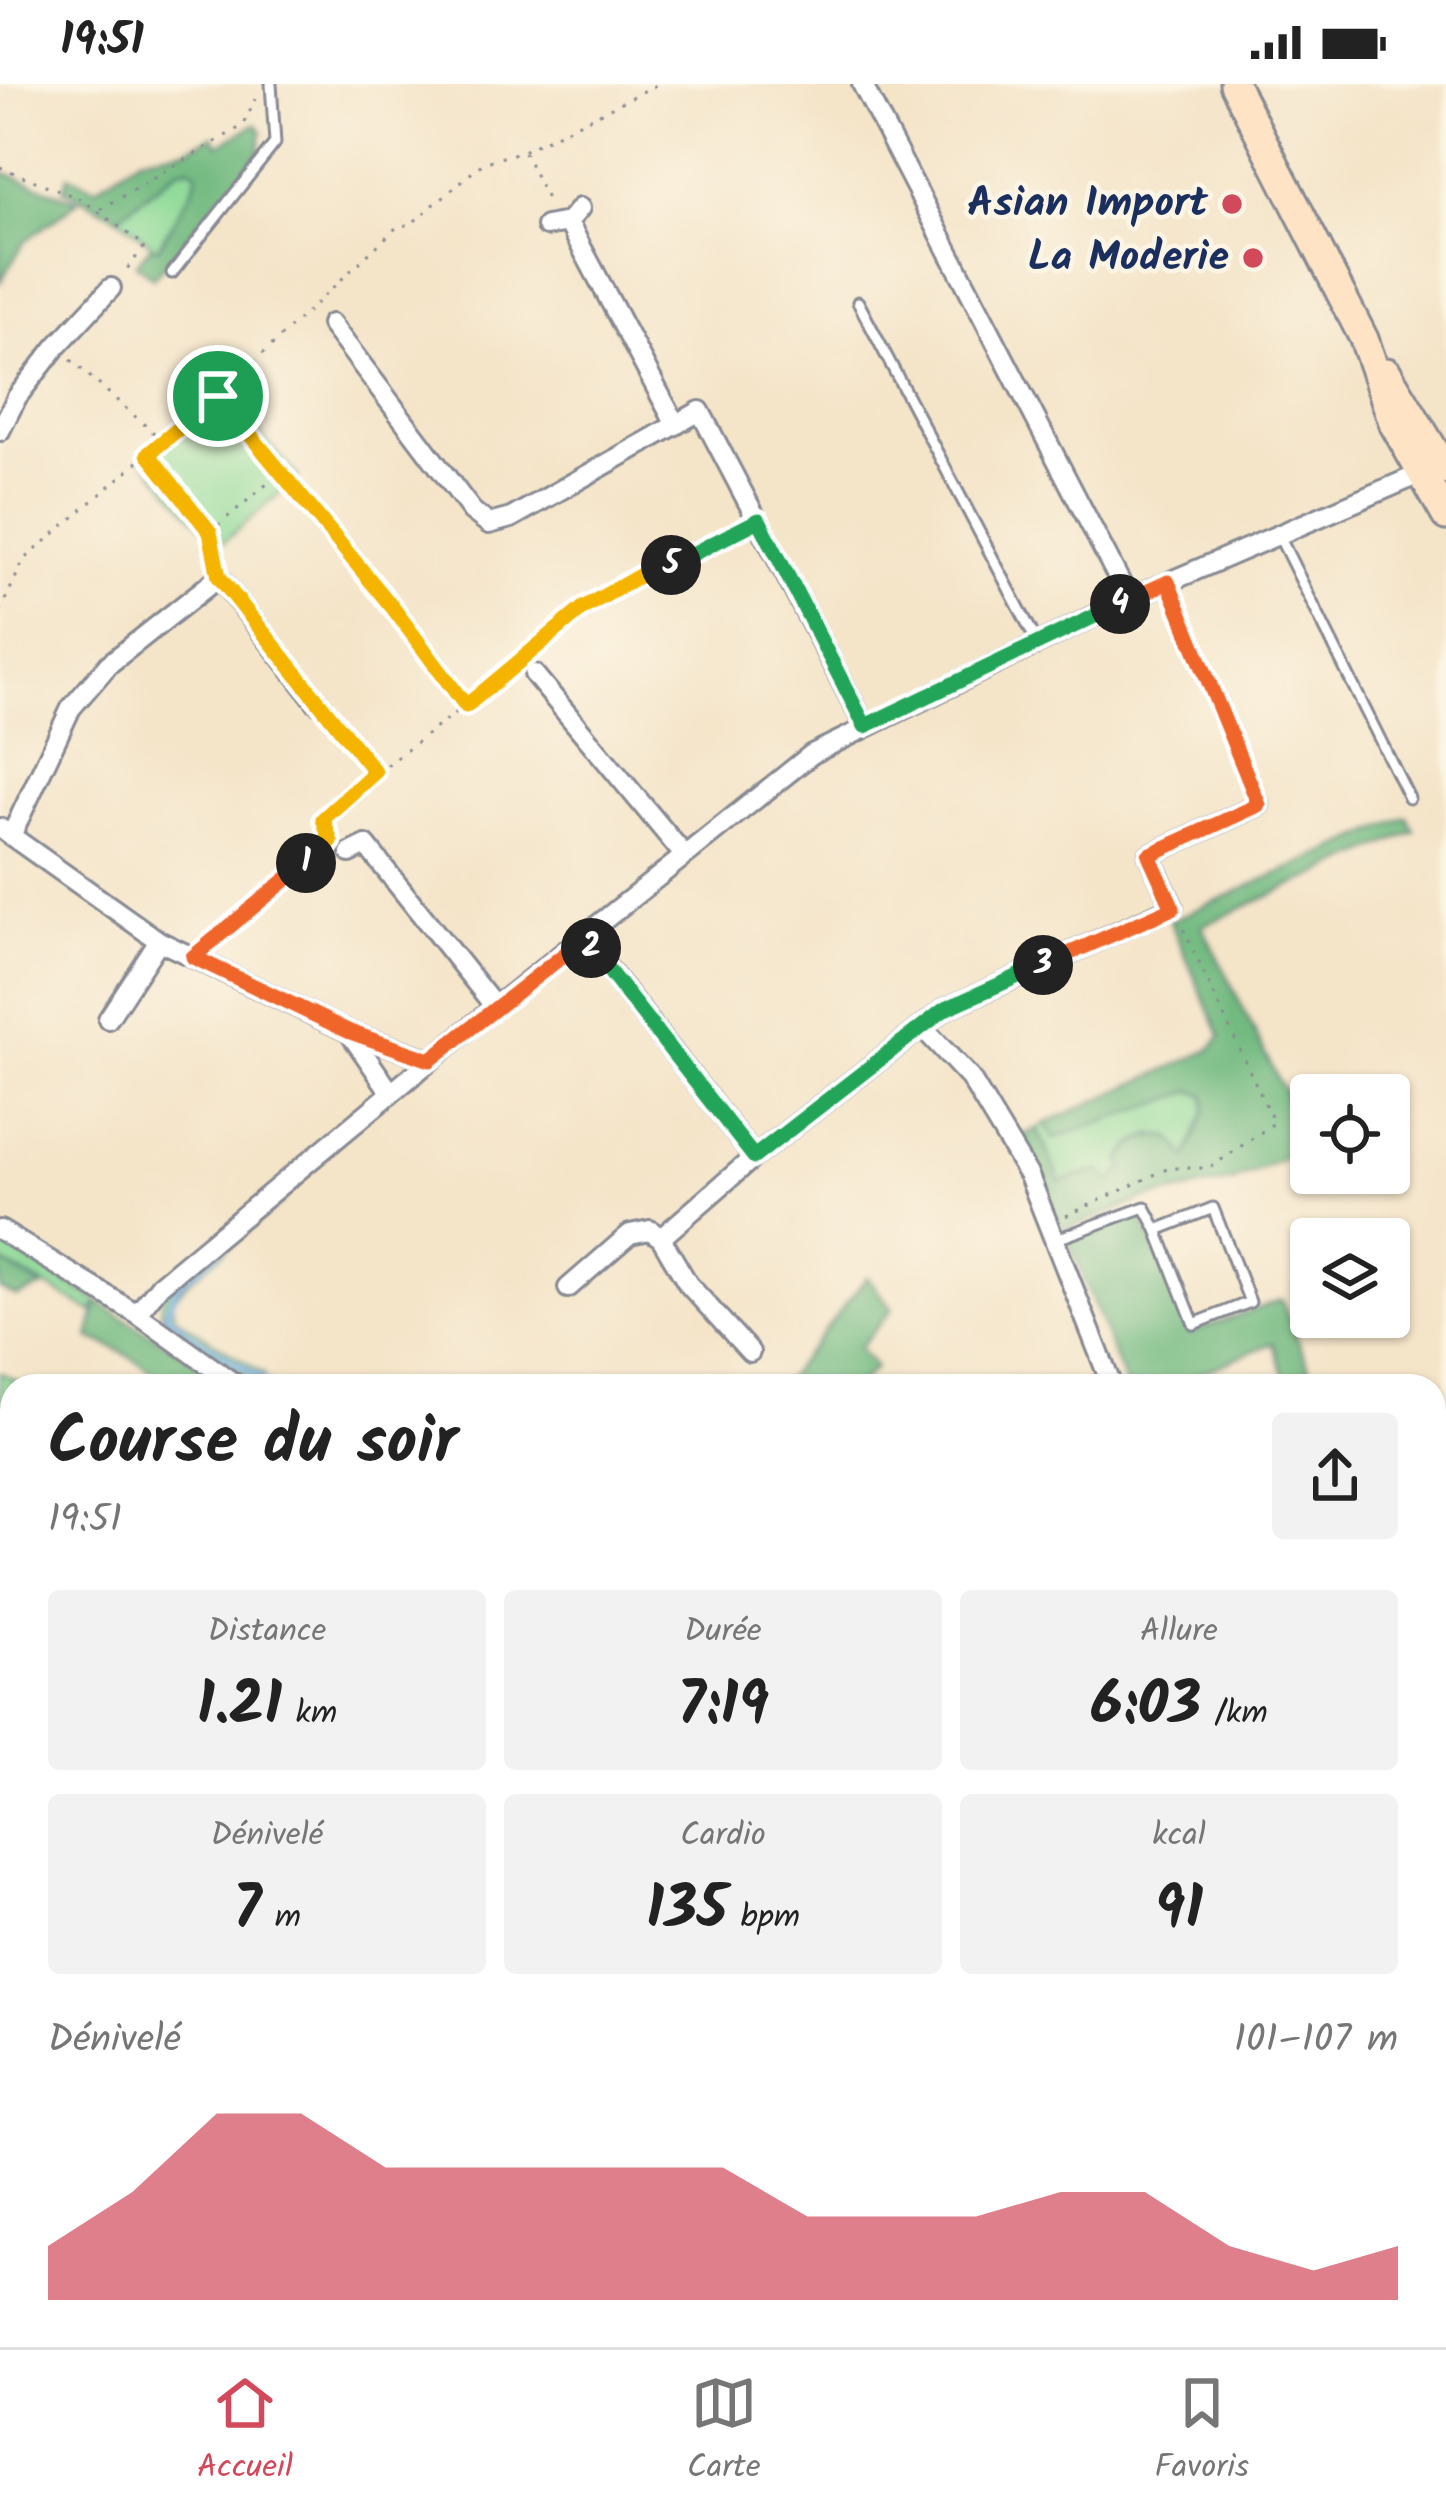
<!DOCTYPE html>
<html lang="fr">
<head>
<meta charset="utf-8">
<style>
	body { margin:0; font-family:Kalam,sans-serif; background:#f2f2f2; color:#222; height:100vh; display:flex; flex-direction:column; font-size:45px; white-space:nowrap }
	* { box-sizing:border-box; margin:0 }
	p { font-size:39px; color:#767676 }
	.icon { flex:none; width:66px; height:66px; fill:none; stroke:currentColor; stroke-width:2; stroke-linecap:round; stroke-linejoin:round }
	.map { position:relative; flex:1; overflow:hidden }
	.side { position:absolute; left:0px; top:1290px; width:1446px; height:975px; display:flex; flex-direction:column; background:#fff; border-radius:36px 36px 0 0; box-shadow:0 3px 9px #0004 }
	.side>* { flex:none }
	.fabs { position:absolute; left:1290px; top:990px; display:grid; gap:24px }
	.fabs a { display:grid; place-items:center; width:120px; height:120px; border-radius:12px; background:#fff; box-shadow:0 3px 9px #0004; font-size:60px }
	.pin { position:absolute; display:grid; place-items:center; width:102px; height:102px; color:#fff; margin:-51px; border:6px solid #fff; border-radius:50%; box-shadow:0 3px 12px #0007 }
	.km { position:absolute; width:60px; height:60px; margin:-30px; border-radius:50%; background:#222; color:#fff; font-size:33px; line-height:60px; text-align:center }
	.round { display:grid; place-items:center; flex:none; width:126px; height:126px; border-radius:12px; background:#f2f2f2 }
	.summary { display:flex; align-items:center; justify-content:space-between; height:204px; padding:0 48px }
	h1 { font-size:66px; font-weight:700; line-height:90px }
	.metrics { display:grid; grid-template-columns:repeat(3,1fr); gap:18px; height:204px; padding:12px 48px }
	.metrics div { display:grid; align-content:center; border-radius:12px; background:#f2f2f2; text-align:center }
	.metrics b { font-size:60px; font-weight:700 }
	.metrics small { font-size:33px; font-weight:400 }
	.metrics p { font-size:33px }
	.chart { height:336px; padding:24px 48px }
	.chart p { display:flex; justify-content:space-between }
	.chart svg { width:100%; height:216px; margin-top:12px; fill:#d1495b; opacity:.7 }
	.status { display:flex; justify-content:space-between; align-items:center; height:84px; padding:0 60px; background:#fff; direction:ltr }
	.status svg { height:33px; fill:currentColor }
	.tab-bar { display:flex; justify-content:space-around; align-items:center; height:168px; border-top:3px solid #e0e0e0; background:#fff; font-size:33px; color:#767676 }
	.tab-bar a { display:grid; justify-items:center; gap:6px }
	.tab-bar .current { color:#d1495b }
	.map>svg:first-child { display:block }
	.green { fill:#8eda97; stroke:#54847a; stroke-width:3 }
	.forest { fill:#72ba80; stroke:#46746f; stroke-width:3 }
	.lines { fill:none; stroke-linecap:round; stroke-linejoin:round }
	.stream { stroke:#76aae3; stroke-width:6 }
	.service-casing { stroke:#888a93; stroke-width:15 }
	.minor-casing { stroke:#888a93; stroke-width:24 }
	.secondary-casing { stroke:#888a93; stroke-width:33 }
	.path { stroke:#888a93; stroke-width:3; stroke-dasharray:3 9; stroke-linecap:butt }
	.service { stroke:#fff; stroke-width:9 }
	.minor { stroke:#fff; stroke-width:18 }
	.secondary { stroke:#fee4c5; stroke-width:27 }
	.split-1-casing { stroke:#fff; stroke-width:24 }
	.split-2-casing { stroke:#fff; stroke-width:24 }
	.split-3-casing { stroke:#fff; stroke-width:24 }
	.split-4-casing { stroke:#fff; stroke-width:24 }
	.split-5-casing { stroke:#fff; stroke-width:24 }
	.split-6-casing { stroke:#fff; stroke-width:24 }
	.split-1 { stroke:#f5b400; stroke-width:15 }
	.split-2 { stroke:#f0652b; stroke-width:15 }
	.split-3 { stroke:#22a559; stroke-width:15 }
	.split-4 { stroke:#f0652b; stroke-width:15 }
	.split-5 { stroke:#22a559; stroke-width:15 }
	.split-6 { stroke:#f5b400; stroke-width:15 }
	.poi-dot { fill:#d1495b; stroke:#fcf5e5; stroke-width:4.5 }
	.labels { text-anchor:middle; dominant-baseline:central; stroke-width:9; stroke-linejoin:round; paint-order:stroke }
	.poi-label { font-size:42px; font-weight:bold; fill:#1b2f5e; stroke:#fcf5e5; text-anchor:end }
</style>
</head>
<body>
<div class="status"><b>19:51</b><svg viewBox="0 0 49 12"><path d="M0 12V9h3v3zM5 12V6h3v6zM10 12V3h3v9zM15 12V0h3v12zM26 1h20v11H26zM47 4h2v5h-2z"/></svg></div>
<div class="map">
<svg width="1446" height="2263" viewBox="0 0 1446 2263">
	<rect width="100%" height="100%" fill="#fcf5e5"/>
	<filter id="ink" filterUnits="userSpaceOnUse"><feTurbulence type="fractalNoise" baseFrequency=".00833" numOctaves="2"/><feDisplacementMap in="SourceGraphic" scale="24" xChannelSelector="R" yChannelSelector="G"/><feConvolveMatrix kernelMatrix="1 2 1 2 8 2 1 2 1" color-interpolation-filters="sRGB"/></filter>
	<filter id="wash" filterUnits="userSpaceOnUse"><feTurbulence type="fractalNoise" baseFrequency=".004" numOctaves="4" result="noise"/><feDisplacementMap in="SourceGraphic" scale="48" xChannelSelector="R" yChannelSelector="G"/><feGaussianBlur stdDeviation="2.7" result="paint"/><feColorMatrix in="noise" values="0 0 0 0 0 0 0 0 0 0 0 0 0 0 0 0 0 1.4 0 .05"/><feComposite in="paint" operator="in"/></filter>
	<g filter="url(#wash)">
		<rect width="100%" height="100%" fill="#f4e4c8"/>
		<!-- green -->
		<path class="green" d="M191,83L197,89L194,104L157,165L118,133L179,85Z
			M221,304L298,393L219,462L141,373Z
			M1193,1007L1205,1011L1206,1025L1187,1075L1153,1050L1134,1059L1121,1075L1124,1086L1110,1098L1091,1088L1060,1099L1037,1045L1046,1039L1054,1055Z
			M275,1113L283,1117L185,1200L172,1217L175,1233L264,1291L257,1299C237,1287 167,1250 162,1230C159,1219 166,1211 170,1202Z
			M0,1158L98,1218L93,1228L0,1177Z
			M0,1288L23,1302H12V1487L0,1476Z
			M12,1502V1551L0,1563V1515Z
			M1446,2000V2263H1347L1341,2253H1434V2005Z"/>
		<!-- forest -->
		<path class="forest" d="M256,40L262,47L259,69L153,194L136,180L152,161L158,165L193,104L197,89L191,83L179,85L118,133L64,105L68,91L96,104L142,72L186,65L213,52L218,61Z
			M0,87L78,117L25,157L0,198V122L3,113L0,110Z
			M1407,733L1415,747L1202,842L1311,1062L1234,1097L1145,1115L1064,1146L1021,1052L1037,1045L1061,1098L1100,1087L1111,1097L1124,1085L1121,1075C1136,1057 1147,1049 1171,1053L1187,1074L1206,1025L1205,1011L1193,1007L1053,1055L1046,1039L1210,966L1221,953L1170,837Z
			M1141,1131L1190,1249L1281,1216L1317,1302H1289L1273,1259L1167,1302H1126L1069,1158Z
			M0,1177L43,1203L17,1213L0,1205Z
			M867,1193L892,1225L859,1264L875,1284L856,1302H780Z
			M98,1218L218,1292L227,1302H165C144,1277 119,1265 89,1254Z"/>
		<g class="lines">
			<!-- stream -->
			<path class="stream" d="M271,1302L187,1248L166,1229L178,1201L279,1117
				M860,2253L867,2263"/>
		</g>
	</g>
	<g filter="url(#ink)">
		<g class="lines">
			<!-- service casing -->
			<g class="service-casing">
				<path id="service" d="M172,189L275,59L271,0
					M858,218L1037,558
					M1278,450L1409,714
					M1054,1156L1145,1123L1157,1146L1213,1124L1250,1218L1194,1240L1157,1146"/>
			</g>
			<!-- minor casing -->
			<g class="minor-casing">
				<path id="minor" d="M862,0L1129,515
					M568,138L676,341
					M546,142L568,138L580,124
					M331,240L472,427L489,440L511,434L700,327L865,642
					M0,347L17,313L56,263L111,204
					M534,590L684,771
					M0,744L159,857L349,948L431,976
					M11,752L71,624L109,580L219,493L317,619
					M350,769L366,761L495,923
					M585,855L754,1073
					M108,935L159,857
					M923,944L970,994L1029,1092L1112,1302
					M349,948L391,1009
					M0,1146L137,1230L238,1302
					M661,1154L688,1200L750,1268
					M568,1204L630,1150L650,1146L661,1154L754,1073L945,925L1173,823L1149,771L1259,721
					M137,1230L160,1201L495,923L812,670L1129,515L1427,387
					M1434,1499L1446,1495
					M0,1579L12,1565
					M0,1618L12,1648
					M413,2253L417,2263
					M83,2263L113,2253"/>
			</g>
			<!-- secondary casing -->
			<g class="secondary-casing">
				<path id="secondary" d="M1234,0L1364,255L1394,341L1446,432
					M1387,288L1446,386"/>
			</g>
			<!-- path -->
			<path class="path" d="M524,68L549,119
				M0,83L83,116L145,162L123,190
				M101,125L244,41L255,15
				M71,276L163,357
				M220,314L393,524L465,621
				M210,448L148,370L218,312L397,143L411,140L483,79L523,67L658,0
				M215,473L210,448L279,390
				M1175,517L1251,702
				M0,527L24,476L146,371
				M530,569C556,546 616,488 651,492L742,445
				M330,635L374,687
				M331,758L323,735C385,679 454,632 518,579
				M211,858L328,761
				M1066,1132L1169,1084H1210L1274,1039L1181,840"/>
			<!-- service -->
			<use href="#service" class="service"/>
			<!-- minor -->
			<use href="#minor" class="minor"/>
			<!-- secondary -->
			<use href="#secondary" class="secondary"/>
		</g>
	</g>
	<g class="lines" filter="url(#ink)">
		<!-- split-1 casing -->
		<g class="split-1-casing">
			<path id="split-1" d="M218,312L148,370L210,448L219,493L375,688L323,735L331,758L306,779"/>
		</g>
		<!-- split-2 casing -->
		<g class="split-2-casing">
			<path id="split-2" d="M306,779L193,873L350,948L430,976L584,855L591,864"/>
		</g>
		<!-- split-3 casing -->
		<g class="split-3-casing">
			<path id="split-3" d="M591,864L754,1073L945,925L1043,881"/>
		</g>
		<!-- split-4 casing -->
		<g class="split-4-casing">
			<path id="split-4" d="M1043,881L1173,824L1149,771L1259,721L1168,498L1120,520"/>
		</g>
		<!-- split-5 casing -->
		<g class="split-5-casing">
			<path id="split-5" d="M671,481L759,436L865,642L1120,520"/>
		</g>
		<!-- split-6 casing -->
		<g class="split-6-casing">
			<path id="split-6" d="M218,312L393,524L466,622L583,524L641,491L651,492L671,481"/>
		</g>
		<!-- split-1 -->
		<use href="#split-1" class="split-1"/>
		<!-- split-2 -->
		<use href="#split-2" class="split-2"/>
		<!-- split-3 -->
		<use href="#split-3" class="split-3"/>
		<!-- split-4 -->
		<use href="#split-4" class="split-4"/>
		<!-- split-5 -->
		<use href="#split-5" class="split-5"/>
		<!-- split-6 -->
		<use href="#split-6" class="split-6"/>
	</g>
	<!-- markers -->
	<g class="poi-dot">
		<circle cx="1232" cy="120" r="12"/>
		<circle cx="1253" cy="174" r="12"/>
	</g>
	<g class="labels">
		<!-- poi labels -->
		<g class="poi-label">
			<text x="1208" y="120">Asian Import</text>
			<text x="1229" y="174">La Moderie</text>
		</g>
	</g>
</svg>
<div class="fabs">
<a><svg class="icon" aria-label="locate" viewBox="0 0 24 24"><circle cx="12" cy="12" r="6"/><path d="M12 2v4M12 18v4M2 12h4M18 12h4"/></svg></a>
<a><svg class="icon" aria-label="layers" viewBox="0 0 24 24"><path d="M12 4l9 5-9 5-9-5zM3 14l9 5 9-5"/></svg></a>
</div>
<div class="pin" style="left:218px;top:312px;background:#1e9e55"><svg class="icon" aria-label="arrive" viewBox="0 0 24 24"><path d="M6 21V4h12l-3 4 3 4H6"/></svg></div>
<b class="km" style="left:306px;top:779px">1</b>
<b class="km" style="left:591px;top:864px">2</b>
<b class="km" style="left:1043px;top:881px">3</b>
<b class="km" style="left:1120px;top:520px">4</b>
<b class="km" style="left:671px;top:481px">5</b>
<section class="side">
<div class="summary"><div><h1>Course du soir</h1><p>19:51</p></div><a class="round"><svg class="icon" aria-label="share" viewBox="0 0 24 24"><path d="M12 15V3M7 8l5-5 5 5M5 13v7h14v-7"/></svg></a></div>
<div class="metrics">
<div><p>Distance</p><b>1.21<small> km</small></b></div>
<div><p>Durée</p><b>7:19</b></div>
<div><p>Allure</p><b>6:03<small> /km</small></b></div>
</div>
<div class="metrics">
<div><p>Dénivelé</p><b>7<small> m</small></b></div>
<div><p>Cardio</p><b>135<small> bpm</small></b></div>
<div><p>kcal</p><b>91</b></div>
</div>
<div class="chart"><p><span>Dénivelé</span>101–107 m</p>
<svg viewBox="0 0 160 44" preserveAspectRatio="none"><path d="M0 44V33L10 22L20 6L30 6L40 17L50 17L60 17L70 17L80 17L90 27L100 27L110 27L120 22L130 22L140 33L150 38L160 33V44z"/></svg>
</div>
</section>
</div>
<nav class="tab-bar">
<a class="current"><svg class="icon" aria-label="home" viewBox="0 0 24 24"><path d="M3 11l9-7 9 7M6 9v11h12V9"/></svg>Accueil</a>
<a><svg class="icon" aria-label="map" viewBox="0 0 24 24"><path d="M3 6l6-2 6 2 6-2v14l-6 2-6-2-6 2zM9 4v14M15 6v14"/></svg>Carte</a>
<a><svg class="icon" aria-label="saved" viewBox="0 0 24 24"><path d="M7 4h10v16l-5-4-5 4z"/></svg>Favoris</a>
</nav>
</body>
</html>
